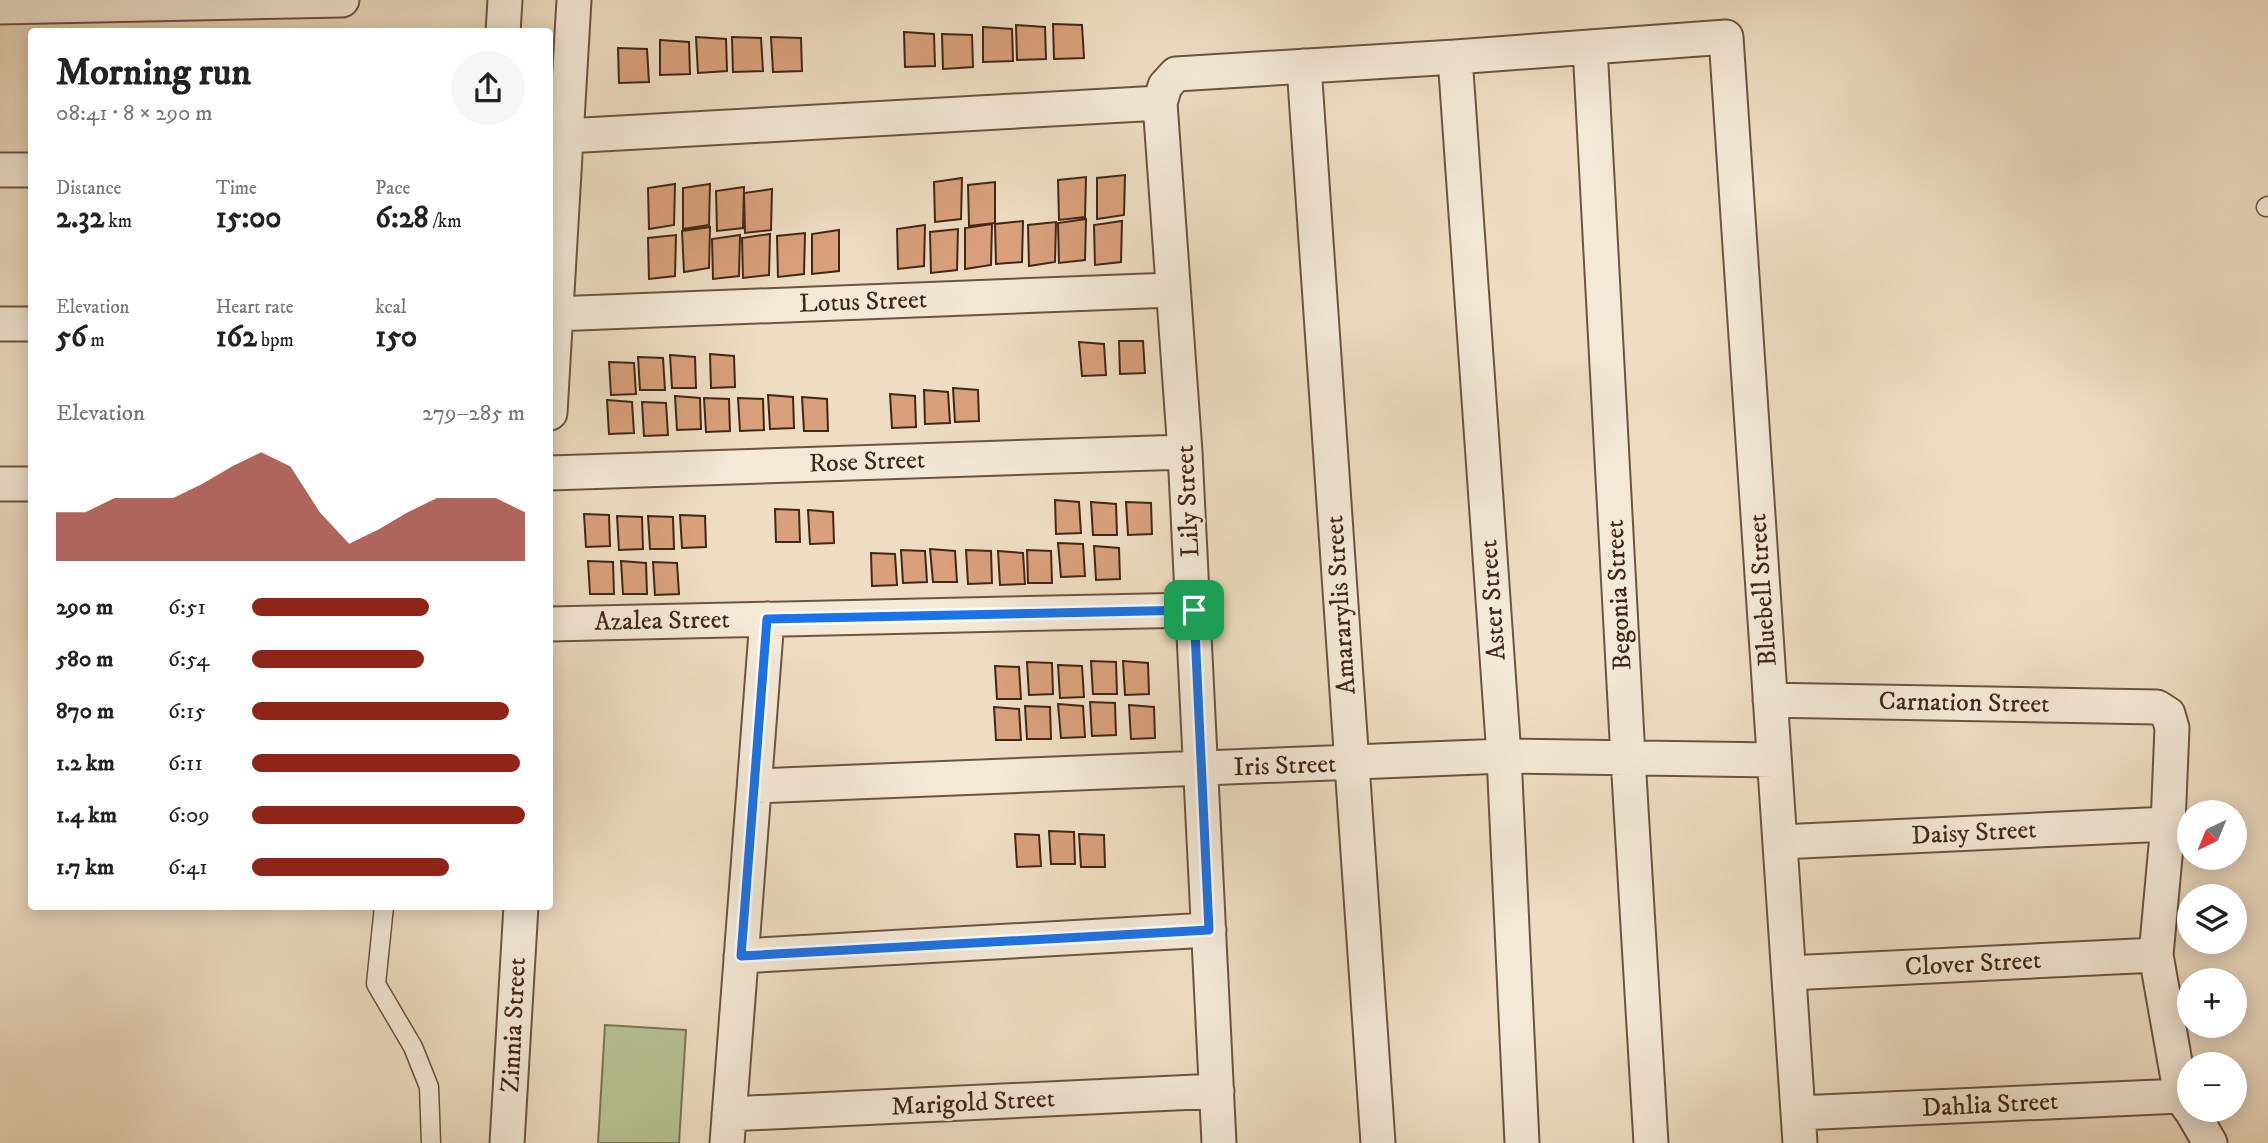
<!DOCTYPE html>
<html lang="en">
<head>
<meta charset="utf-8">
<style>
	body { margin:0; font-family:"IM FELL DW Pica",serif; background:#f6f6f6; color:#222; height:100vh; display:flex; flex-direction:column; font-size:26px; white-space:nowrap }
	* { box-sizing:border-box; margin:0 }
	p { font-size:23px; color:#767676 }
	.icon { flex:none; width:38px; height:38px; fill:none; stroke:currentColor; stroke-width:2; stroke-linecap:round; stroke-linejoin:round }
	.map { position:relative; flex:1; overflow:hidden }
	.sheet { position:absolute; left:28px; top:28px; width:525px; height:882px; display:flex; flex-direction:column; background:#fff; border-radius:7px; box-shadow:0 4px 18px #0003 }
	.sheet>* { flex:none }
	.needle { width:46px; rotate:223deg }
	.tools { position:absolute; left:2177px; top:800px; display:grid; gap:14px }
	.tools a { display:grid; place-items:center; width:70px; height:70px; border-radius:50%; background:#fff; box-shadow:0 4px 18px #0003; font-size:35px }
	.pin { position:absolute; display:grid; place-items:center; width:60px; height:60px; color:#fff; margin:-30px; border-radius:14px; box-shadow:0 4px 10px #0006 }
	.round { display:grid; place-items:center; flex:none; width:74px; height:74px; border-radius:37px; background:#f6f6f6 }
	.summary { display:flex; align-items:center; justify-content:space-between; height:119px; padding:0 28px }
	h1 { font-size:38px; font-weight:700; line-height:52px }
	.metrics { display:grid; grid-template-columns:repeat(3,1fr); gap:10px; height:119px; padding:7px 28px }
	.metrics div { display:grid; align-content:center }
	.metrics b { font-size:30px; font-weight:700 }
	.metrics small { font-size:19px; font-weight:400 }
	.metrics p { font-size:19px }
	.chart { height:196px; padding:14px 28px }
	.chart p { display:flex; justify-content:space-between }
	.chart svg { width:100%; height:126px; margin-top:7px; fill:#8f2418; opacity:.7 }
	ul { padding:0 28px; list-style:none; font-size:23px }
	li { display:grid; grid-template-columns:112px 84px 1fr; align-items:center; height:52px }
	li i { height:18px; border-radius:9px; background:#8f2418 }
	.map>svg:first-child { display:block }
	.green { fill:#b6c295; stroke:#7c7456; stroke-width:2 }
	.building { fill:#d9a07b; stroke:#412716; stroke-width:2 }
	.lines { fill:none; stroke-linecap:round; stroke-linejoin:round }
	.service-casing { stroke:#6c5441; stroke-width:21 }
	.minor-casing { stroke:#6c5441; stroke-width:37 }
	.service { stroke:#f4e9d7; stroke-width:18 }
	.minor { stroke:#f4e9d7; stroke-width:33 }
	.route-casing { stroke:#fff; stroke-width:14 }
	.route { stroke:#1a73e8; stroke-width:9 }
	.labels { text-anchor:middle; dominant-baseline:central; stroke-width:5; stroke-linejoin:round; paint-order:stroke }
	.street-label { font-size:26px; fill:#412716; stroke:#f4e9d7 }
</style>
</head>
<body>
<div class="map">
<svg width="2268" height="1143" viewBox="0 0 2268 1143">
	<rect width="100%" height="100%" fill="#eeddc2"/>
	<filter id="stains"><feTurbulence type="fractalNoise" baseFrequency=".00286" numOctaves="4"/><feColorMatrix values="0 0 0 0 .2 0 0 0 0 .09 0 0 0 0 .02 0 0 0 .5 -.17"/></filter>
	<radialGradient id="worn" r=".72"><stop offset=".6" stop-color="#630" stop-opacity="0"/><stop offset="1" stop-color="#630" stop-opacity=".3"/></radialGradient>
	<!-- green -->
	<path class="green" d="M605,1025L686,1030L679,1143H598Z"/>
	<!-- building -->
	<path class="building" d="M1053,24L1082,25L1084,58L1054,59Z
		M1016,25L1045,27L1046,59L1017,60Z
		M983,27L1012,29L1013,61L983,62Z
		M904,32L934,34L935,66L905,67Z
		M942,34L972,35L973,67L943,69Z
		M696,37L726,39L727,71L698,73Z
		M732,37L761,38L763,71L733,72Z
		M771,37L801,38L802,71L773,72Z
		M660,40L689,42L690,74L660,75Z
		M618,48L647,49L649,82L619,83Z
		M1125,175L1124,215L1097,219V178Z
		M1086,177L1085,217L1059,220L1058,180Z
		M962,178L961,219L935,222L934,182Z
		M995,182V223L969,226L968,185Z
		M675,184L674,225L649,229L648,188Z
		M710,184L709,225L683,229V188Z
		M744,187L743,228L717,231L716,191Z
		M772,189L771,230L745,233L744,193Z
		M1086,219L1085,260L1059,263L1058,223Z
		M1023,221L1022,262L996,264L995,224Z
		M1122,221L1121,262L1095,265L1094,225Z
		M1056,222L1055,262L1029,266L1028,225Z
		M992,224L991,265L965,269V228Z
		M925,225L924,266L898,269L897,229Z
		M710,227L709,268L684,272L682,231Z
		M958,229L957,270L931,273L930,232Z
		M839,230V271L812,274V234Z
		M805,233L804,274L778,277L777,236Z
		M770,234L769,275L743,278L742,238Z
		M676,235L675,276L649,279L648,238Z
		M740,235L739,276L713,279L712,239Z
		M1119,341H1143L1145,373L1120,374Z
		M1079,342L1104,344L1106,375L1082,376Z
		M710,354L734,356L735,387L711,388Z
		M670,355L695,357L696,388H672Z
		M638,357L663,358L665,390H640Z
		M609,362L634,363L636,394L611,395Z
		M953,388L978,390L979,421L955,422Z
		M924,390L948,392L950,423L925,424Z
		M890,394L915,396L916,427L892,428Z
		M768,395L793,397L794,428L770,429Z
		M675,396L700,398L701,429L677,430Z
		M802,397L827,399L828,431H804Z
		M704,398L729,399L730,431L706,432Z
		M738,398L763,399L764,430L740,431Z
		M607,400L632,402L634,433L609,434Z
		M642,402L666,403L668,435L644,436Z
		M1055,500L1079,502L1081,533L1056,534Z
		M1091,502L1116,504L1117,535H1093Z
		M1126,502L1151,503L1152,534L1128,535Z
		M775,509L799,510L800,542H776Z
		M808,510L833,512L834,543L810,544Z
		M584,514L609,515L610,546L586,547Z
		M680,515L705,516L706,547L682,548Z
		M617,516L642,517L643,549L619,550Z
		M648,516L673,517L674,549H650Z
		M1058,543L1083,544L1085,576L1061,577Z
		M1094,546L1119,548L1120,579L1096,580Z
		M930,549L955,551L957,582H933Z
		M901,550L925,551L927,582L903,583Z
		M966,550L991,551L992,583L968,584Z
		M1027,550L1051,551L1052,583H1028Z
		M998,551L1023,553L1025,584L1000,585Z
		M871,553L895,554L897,585L872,586Z
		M588,561L613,562L614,594H590Z
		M621,561L646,563L647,594H623Z
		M653,562L677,563L679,594L655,595Z
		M1091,661L1116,662L1117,694H1093Z
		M1123,661L1148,663L1149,694L1125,695Z
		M1027,662L1052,663L1053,694L1029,695Z
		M1058,665L1082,666L1084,697L1060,698Z
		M995,666L1019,667L1021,699H997Z
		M1090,702L1115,703L1116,735L1092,736Z
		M1058,704L1083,706L1085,737L1061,738Z
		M1129,705L1154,707L1155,738L1131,739Z
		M1025,706L1050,707L1051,739H1027Z
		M994,707L1019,709L1021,740H996Z
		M1049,831L1074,832L1075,864H1051Z
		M1015,834L1039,835L1041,866L1017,867Z
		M1079,834L1104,835L1105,867H1081Z"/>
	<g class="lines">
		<!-- service casing -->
		<g class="service-casing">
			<path id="service" d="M2266,207L2268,206
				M384,906L376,984L413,1047L429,1087L431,1143"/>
		</g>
		<!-- minor casing -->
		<g class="minor-casing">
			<path id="minor" d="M0,7L342,0
				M503,32L505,0
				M1590,47L1628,758L1651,1143
				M1455,57L1504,756L1522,1143
				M1304,66L1378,1143
				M566,136L1160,103
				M0,170H32
				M554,314L1172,290
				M0,324H32
				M550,413L574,0
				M550,473L1185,452
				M0,484H32
				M550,624L1194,610
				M1770,700L2157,707L2168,714L2172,728L2168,824L2156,955L2181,1096L2189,1108
				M755,786L1504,756L1774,760
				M1780,842L2168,824
				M741,956L1209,930
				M1789,973L2156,955
				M2191,1110L2210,1143
				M1798,1113L2181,1096
				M729,1114L1217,1091
				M507,1143L521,906
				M727,1143L767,619
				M1219,1143L1185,452L1160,103L1165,86L1176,74L1455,57L1726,37L1800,1143"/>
		</g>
		<!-- service -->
		<use href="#service" class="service"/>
		<!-- minor -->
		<use href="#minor" class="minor"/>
	</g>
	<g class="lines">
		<!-- route casing -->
		<g class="route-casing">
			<path id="route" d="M1194,610L1209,930L741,956L767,619Z"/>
		</g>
		<!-- route -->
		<use href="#route" class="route"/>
	</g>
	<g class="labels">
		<!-- street labels -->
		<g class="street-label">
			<text transform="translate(863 302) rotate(-2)">Lotus Street</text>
			<text transform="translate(867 462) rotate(-2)">Rose Street</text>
			<text transform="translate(1188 501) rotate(-93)">Lily Street</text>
			<text transform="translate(1763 590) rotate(-94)">Bluebell Street</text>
			<text transform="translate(1619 595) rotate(-93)">Begonia Street</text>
			<text transform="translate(1493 600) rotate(-94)">Aster Street</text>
			<text transform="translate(1341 605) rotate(-94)">Amararylis Street</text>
			<text transform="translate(662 621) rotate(-1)">Azalea Street</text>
			<text transform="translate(1964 703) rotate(1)">Carnation Street</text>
			<text transform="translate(1285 766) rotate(-2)">Iris Street</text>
			<text transform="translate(1974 833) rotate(-3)">Daisy Street</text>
			<text transform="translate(1973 964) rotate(-3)">Clover Street</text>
			<text transform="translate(514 1025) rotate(-87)">Zinnia Street</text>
			<text transform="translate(973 1103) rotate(-3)">Marigold Street</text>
			<text transform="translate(1990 1105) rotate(-3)">Dahlia Street</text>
		</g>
	</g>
	<rect width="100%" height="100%" filter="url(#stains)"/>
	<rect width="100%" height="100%" fill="url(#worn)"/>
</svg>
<div class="tools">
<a><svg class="needle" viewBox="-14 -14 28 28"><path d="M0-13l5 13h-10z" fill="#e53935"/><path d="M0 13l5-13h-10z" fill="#767676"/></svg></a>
<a><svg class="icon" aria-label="layers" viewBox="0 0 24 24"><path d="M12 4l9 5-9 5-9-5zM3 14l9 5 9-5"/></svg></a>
<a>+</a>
<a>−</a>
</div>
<div class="pin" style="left:1194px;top:610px;background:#1e9e55"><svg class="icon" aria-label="arrive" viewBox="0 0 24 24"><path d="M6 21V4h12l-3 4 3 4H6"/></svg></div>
<section class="sheet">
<div class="summary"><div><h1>Morning run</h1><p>08:41 · 8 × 290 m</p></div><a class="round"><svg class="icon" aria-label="share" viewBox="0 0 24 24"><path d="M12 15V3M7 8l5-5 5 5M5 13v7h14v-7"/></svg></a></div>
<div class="metrics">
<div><p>Distance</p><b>2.32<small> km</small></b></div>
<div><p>Time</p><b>15:00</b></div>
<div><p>Pace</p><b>6:28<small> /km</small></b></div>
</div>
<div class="metrics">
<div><p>Elevation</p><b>56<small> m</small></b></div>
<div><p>Heart rate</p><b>162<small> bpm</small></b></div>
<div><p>kcal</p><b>150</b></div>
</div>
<div class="chart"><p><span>Elevation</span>279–285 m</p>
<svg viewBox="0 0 160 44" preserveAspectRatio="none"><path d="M0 44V27L10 27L20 22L30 22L40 22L50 17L60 11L70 6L80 11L90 27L100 38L110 33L120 27L130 22L140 22L150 22L160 27V44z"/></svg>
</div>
<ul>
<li><b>290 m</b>6:51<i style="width:65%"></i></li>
<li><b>580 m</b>6:54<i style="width:63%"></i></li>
<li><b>870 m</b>6:15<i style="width:94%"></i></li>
<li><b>1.2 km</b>6:11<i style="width:98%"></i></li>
<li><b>1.4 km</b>6:09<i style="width:100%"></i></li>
<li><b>1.7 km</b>6:41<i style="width:72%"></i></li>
</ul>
</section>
</div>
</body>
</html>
